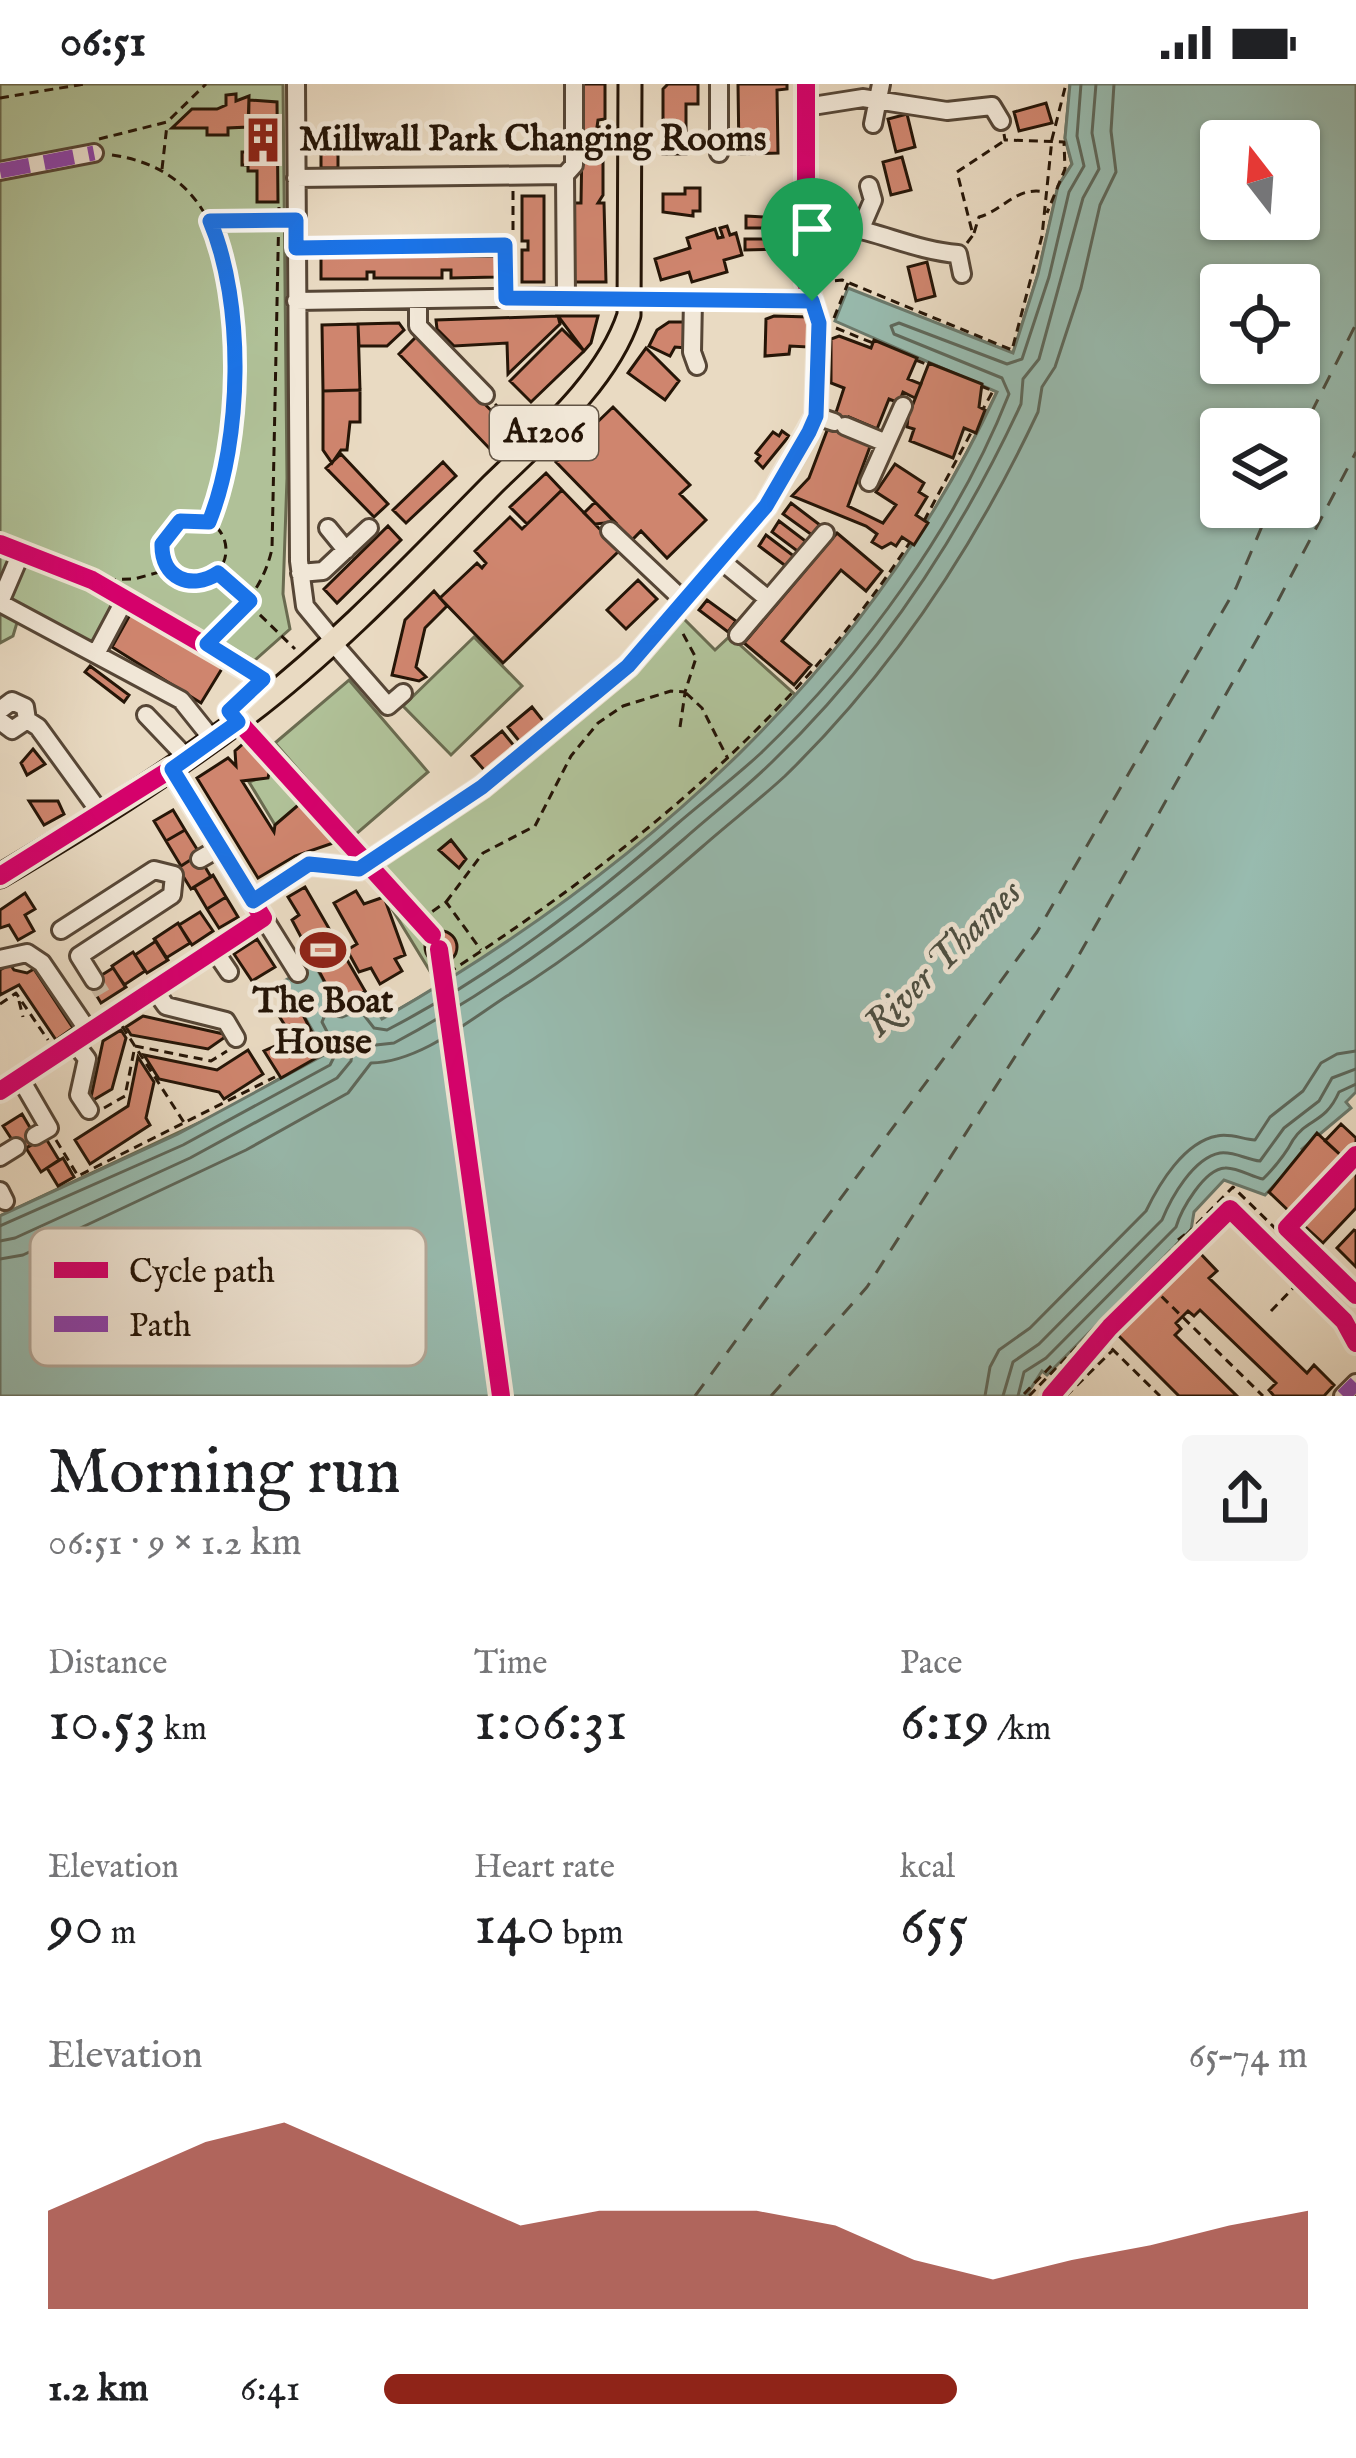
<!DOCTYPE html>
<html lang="en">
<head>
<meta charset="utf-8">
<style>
	body { margin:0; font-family:"IM FELL English",serif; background:#f6f6f6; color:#202124; height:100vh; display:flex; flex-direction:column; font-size:45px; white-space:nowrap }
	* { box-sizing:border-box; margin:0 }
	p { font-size:39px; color:#757577 }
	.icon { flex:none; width:66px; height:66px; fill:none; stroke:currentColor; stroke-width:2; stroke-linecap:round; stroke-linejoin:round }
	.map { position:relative; height:1312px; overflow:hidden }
	.sheet { display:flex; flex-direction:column; background:#fff; flex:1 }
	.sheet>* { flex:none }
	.needle { width:78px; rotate:343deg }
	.tools { position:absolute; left:1200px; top:36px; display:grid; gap:24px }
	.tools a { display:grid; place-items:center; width:120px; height:120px; border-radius:12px; background:#fff; box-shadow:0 3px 9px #0004; font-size:60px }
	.pin { position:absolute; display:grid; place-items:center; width:102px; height:102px; color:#fff; margin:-123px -51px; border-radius:50% 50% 50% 0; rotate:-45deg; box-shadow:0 0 12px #0007 }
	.pin .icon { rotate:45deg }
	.round { display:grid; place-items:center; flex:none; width:126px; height:126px; border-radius:12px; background:#f6f6f6 }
	.headline { display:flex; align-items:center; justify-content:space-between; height:204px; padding:0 48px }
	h1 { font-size:66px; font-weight:600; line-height:90px }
	.metrics { display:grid; grid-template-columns:repeat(3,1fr); gap:18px; height:204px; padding:12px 48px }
	.metrics div { display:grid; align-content:center }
	.metrics b { font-size:60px; font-weight:600 }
	.metrics small { font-size:33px; font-weight:400 }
	.metrics p { font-size:33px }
	.chart { height:336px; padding:24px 48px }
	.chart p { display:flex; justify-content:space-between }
	.chart svg { width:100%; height:216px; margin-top:12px; fill:#8f2418; opacity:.7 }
	ul { padding:0 48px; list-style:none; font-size:39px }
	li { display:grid; grid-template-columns:192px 144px 1fr; align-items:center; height:90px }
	li i { height:30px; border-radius:15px; background:#8f2418 }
	.status { display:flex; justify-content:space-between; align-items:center; height:84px; padding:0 60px; background:#fff; direction:ltr }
	.status svg { height:33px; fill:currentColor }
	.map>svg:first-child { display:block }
	.green { fill:#b0c198; stroke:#6a6b50; stroke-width:3 }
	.water { fill:#98bbaf; stroke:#6a796c; stroke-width:3; fill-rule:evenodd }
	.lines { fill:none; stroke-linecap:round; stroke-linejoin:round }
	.shore { stroke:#5e685b; stroke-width:3 }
	.ferry { stroke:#4d4f42; stroke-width:3; stroke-dasharray:15 12; stroke-linecap:butt }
	.building { fill:#cf856e; stroke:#251507; stroke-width:3 }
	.minor-tunnel { stroke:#ccbca6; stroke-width:16; stroke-dasharray:16 8; stroke-linecap:butt }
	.minor-casing { stroke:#564636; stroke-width:22 }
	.major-casing { stroke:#251507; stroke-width:27 }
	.path { stroke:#251507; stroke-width:3; stroke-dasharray:9 6; stroke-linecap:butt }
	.minor { stroke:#f1e7d7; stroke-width:16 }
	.major { stroke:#e9dac2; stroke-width:21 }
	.quiet { stroke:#8e44ad; stroke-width:15; stroke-dasharray:30 15; stroke-linecap:butt }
	.cycleway-casing { stroke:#f1e7d7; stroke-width:26 }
	.cycleway { stroke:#d6006c; stroke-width:18 }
	.route-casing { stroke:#fff; stroke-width:24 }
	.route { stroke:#1a73e8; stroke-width:15 }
	.labels { text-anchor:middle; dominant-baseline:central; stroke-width:10; stroke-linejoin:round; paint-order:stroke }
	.shield { fill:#f1e7d7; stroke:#625445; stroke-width:3 }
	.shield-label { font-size:33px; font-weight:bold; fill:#251507 }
	.poi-label { font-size:36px; font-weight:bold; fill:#251507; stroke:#f1e7d7; text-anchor:start }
	.water-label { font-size:39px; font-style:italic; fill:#4d4f42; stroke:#f1e7d7 }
	.key { fill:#f1e7d7; stroke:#b4a899; stroke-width:3 }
	.key-label { font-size:33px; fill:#251507 }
</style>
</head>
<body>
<div class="status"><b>06:51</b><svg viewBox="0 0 49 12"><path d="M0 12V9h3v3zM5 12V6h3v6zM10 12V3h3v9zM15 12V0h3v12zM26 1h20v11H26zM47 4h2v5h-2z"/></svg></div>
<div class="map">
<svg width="1356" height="1312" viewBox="0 0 1356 1312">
	<rect width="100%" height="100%" fill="#e9dac2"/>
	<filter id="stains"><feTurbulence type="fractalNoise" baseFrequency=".00167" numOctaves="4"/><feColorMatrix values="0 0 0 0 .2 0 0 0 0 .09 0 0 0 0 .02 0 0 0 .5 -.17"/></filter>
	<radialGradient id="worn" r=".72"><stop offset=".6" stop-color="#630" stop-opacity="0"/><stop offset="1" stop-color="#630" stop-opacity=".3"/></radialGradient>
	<!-- green -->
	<path class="green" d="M0,0H283L287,394L283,510L290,545L254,577L130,517L95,575L19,532L13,552L0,559Z
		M1070,0L1107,272L579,878L0,1132L224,1027L439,902L370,789C482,714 595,636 683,534L715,566L730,552L798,613C879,521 945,419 997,308L888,260L901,226L1013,269L1038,190L1058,102L1072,80L1065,54Z
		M474,553L522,602L451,671L403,622Z
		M349,596L428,688L355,751L275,659Z
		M271,690L303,717L275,741L249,698Z"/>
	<!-- water -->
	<path class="water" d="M1070,0H1356V1008L1346,1018L1351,1024L1302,1065L1305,1069L1265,1111L1224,1096L1194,1128L1191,1146L1047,1291L1042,1287L1026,1312H0V1132L178,1050L326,970L284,897L314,880L338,922L365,907L382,935C645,784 868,586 997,308L835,237L848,204L1013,269L1038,190L1058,102L1072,80L1065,54ZM1221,57H1299V135H1221ZM1221,201H1299V279H1221ZM1221,345H1299V423H1221Z"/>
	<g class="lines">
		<!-- shore -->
		<path class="shore" d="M0,1142L183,1061L330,981L337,967L322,938L325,931L342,933L360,926L374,944L387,946C493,891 588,818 677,740C705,716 734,694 761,669C863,571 957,442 1009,310L1002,294L894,250L891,242L899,239L1007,280L1022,275L1049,193L1069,108L1084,82L1077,52L1081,0
			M0,1157L15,1154L190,1074L337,994L351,977L354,950L376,961L394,959C499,903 594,833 684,755C713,729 745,705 773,677C878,576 960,452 1021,320L1023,295L1039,275L1083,114L1099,85L1092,49L1096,0
			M0,1175L23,1171L246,1066L348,1009L371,979C419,978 467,938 507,912C577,869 640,817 702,763C729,739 758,717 785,692C891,589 975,462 1038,328L1042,303L1055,283L1081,204L1100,121L1116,88L1111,47L1114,0
			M985,1312L990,1283L999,1266L1030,1244L1146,1127C1159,1100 1184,1058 1217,1052C1230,1049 1242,1055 1255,1056L1270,1033L1303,1007L1321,979L1337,970L1356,967
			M1003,1312L1013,1278L1039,1260L1162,1136C1171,1114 1193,1074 1220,1069C1234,1067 1247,1076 1260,1077L1284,1044L1319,1017L1332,994L1356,985
			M1018,1312L1024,1288L1046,1274L1176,1143C1181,1126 1204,1085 1225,1084C1237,1083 1252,1093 1263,1095C1276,1082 1285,1071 1293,1056C1307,1034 1325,1040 1339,1008L1356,1000"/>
		<!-- ferry -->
		<path class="ferry" d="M1299,353L1356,240
			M695,1312L1037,848L1236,504L1270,423
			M771,1312L867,1203L1070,887L1270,532L1356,368"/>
	</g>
	<!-- building -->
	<path class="building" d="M583,0H605V35L598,36L597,43H603V111L598,119H604L606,198H574L573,119H581Z
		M668,0H698V20H686V70H663V5Z
		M738,0H787V5L777,6L778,69L739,70Z
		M236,10V17L249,12L248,43L228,44V51H207V44H172L192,25H217L226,21V11Z
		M249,16L277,18L278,118H257V87H248V81H242V68H248Z
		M1046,19L1052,39L1019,47L1014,28Z
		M907,30L915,63L896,68L888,35Z
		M321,62H338V84H321Z
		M902,73L911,106L891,111L883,78Z
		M685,104H700V127H693V132L663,128V110H685Z
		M522,112H544V198H522V166H528V157H522Z
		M746,132L782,134V144H746Z
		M727,142L730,151L736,149L742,171L724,176L727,188L692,198L689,188L661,196L655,175L690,164L687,154L715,145L718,154L723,153L720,144Z
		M745,155H783V165L745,166Z
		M496,172V193L451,194V186H442V194H374V188H367V195H321V173Z
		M927,178L935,212L916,217L908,183Z
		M558,232H598L591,259L584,267Z
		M558,232L560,240L508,290L507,259L454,262L437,245L436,236Z
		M774,232L809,233L808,263L790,262L789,270L765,272L766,235Z
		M669,238H687V264L675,263L670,272L649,262L657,246Z
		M399,239L404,246L387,262H359L358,240Z
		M358,240L360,306L323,307L322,241Z
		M562,245L584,267L531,318L510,297Z
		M418,251L509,345L489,364L399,270Z
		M839,252L871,264L874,256L917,274L908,295L921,300L915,314L903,308L899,319L889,315L877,345L849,333L843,349L831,344L844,304L831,299V255Z
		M646,264L679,297L665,316L628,289Z
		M929,279L982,300L979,323L985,326L976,349L964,344L953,374L910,357L914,345L907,343L908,333Z
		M360,306V338H350L347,366H341L332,379L323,366V307Z
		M613,323L690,401L680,410L706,436L667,474L641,447L632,456L556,378Z
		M828,344L871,360L848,422L883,439L896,421L876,408L895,380L924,399L919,408L927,413L916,431L928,439L914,461L902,453L896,462L891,459L882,464L872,458L877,450L866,442L792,412L809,394Z
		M782,347L789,352L763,384L756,377L760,372L756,369L773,348L779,352Z
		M341,370L388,420L374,433L326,384Z
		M443,378L456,392L406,439L393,426Z
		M546,389L562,406L527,440L510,423Z
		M562,406L620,466L503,579L440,514L477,479L482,484L486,479L475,467L510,433L522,445Z
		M595,418L615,438L595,440L584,429Z
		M791,419L820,441L812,451L783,430Z
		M779,437L808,459L800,469L772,448Z
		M388,442L401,456L337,519L324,505Z
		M837,449L882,487L866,507L841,486L782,557L811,581L794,601L744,559Z
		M766,451L795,473L787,483L759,462Z
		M638,496L657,515L626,545L607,526Z
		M434,507L447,522L425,544L416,583L426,593L419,597L392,591L405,536Z
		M707,516L736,537L728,548L699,526Z
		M132,527L226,578L201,619L112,563Z
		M90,582L129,611L124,618L85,588Z
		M532,623L544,638L520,658L508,643Z
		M502,647L515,663L485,687L472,672Z
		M244,659L259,662L271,679L268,694L242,697L274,748L275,741L303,717L339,757L295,772L258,794L197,694L228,674L236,682L235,667Z
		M33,665L45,680L27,691L21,679Z
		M29,717H58L64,730L44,741Z
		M173,726L185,746L166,757L154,737Z
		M185,746L200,770L181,782L166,757Z
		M451,756L466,775L459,784L439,766Z
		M198,771L211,793L191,805L178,784Z
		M213,791L226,813L207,825L194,803Z
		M305,803L365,907L338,923L292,836L299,831L288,813Z
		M356,807L364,820L384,813L405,871L395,875L402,887L380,900L371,884L359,888L347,866L357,860L334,819Z
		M25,809L35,825L25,831L34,847L18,856L9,841L0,844V826Z
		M226,813L238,833L219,844L207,825Z
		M200,828L213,847L192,861L179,841Z
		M178,839L190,859L166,874L154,855Z
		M425 863a16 16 0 1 1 32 0a16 16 0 1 1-32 0Z
		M257,855L275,883L252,897L234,870Z
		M156,857L168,876L147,889L135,871Z
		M133,868L145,887L124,901L112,882Z
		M10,880L14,886L27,889L34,885L73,944L56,956L19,901L0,911V886Z
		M113,884L126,903L101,919L89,899Z
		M298,921L323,970L281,994L264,967L293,954L279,932Z
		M143,932L228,951L208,965L131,951L126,943Z
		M121,946L126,954L112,1005L90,1018L103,957Z
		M248,966L263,990L224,1015L219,1008L159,995L144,971L217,986Z
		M138,973L154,998L146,1034L150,1041L90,1080L75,1056L128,1022Z
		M22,1030L38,1057L20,1068L3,1042Z
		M1341,1040L1356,1054V1066L1346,1076L1325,1057Z
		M1317,1049L1346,1076L1293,1131L1269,1108Z
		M45,1053L59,1076L41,1088L26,1064Z
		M63,1074L74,1093L58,1102L47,1084Z
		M1356,1078V1124L1323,1159L1299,1137Z
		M1354,1146L1356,1147V1183L1337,1164Z
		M1197,1166L1217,1187L1209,1194L1307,1289L1314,1281L1334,1301L1324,1312H1274L1269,1306L1276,1299L1200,1226L1194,1232L1188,1227L1176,1239L1181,1245L1175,1251L1237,1312H1179L1116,1249Z"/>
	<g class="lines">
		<!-- minor-tunnel -->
		<path class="minor-tunnel" d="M94,896L106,916"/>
		<!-- minor casing -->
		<g class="minor-casing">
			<path id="minor" d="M296,0L299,477L305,522L334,557
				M719,0V69
				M806,23L863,14L947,27L992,22L1001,37
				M873,40L881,0
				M0,87L94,69
				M296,94L565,91
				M807,140C860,136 905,166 958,170L962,190
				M861,144L873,116L869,102
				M296,164L505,161L506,214
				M630,215L812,217
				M693,215L692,268L697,282
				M418,216V242L485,311
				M296,217L566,213L565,91L574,81V0
				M816,332L834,338
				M845,342L886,359
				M869,398L903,322
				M328,444L346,466
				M610,447L683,516
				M719,475L768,515
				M300,489L323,487L369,444
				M0,518L21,469
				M0,519L181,616L213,656
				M738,551L825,449
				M333,559L388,622L403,609
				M97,568L122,521
				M0,626L12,617L25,623L27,636L38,643L102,731
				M146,631L187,674
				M0,637L12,646L27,636
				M171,685L298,889
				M200,775L219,764
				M253,817L309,780L359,785L482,703L628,582L766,422L816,332L819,239L806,199V0
				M61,846L154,786L174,791
				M214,866L229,888
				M0,875L27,869L42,879L89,948
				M94,896L79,872L172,811L174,791
				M154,905L166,922L226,937L236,954
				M74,958L87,975L79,1011L89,1026
				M20,994L49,1044L35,1052
				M0,1007L263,834
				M0,1073L16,1063
				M0,1107L5,1117
				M1293,1149L1356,1211
				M1343,1312L1356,1299"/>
		</g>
		<!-- major casing -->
		<g class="major-casing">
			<path id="major" d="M0,792C84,742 167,691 245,632C335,564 413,481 492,401C541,353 607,298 629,231L630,0"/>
		</g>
		<!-- path -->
		<path class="path" d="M0,14L84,0
			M1004,50L1005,56L1064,58L1065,85L1047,129
			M99,55L167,38L206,0
			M112,71C221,87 230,184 232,273C234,333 232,382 209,438
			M162,85L167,41
			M513,107V146
			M214,137L276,136
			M974,149L979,133C1004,126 1016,102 1045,108
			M967,159L973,151L957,88L1004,57
			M820,198L842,196L1012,266L1042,152L1052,55L1066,0
			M584,213L610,214
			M834,234L848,199
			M836,244L873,259
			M916,276L928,281
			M981,302L993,307L983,325
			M495,320L523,347
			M162 466a32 32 0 1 1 64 0a32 32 0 1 1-64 0Z
			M924,437L972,347
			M217,489L295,565
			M92,496L134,495L167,486
			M207,560C237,530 262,508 272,465L279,122
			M686,609L702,624L728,675
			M680,643L685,609
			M250,648L354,767
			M378,789L432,851
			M446,818L483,769L535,742L571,672L598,639L623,622L671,607L685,608L696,574L681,546
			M420,836L446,818L481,866
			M448,889C625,774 794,637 910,458
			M19,917L23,933
			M0,920L16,909L48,956
			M122,942L185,1040
			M104,1024L125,1012L135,962L211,977L227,967
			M56,1056L78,1092L275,993
			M1178,1156L1191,1146
			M1151,1202L1263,1312
			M1271,1227L1302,1195
			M1101,1254L1160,1312
			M1045,1301L1057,1312
			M1024,1310L1054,1279
			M1029,1312L1233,1103L1278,1147
			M1066,1312L1112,1267"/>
		<!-- minor -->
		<use href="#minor" class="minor"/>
		<!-- major -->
		<use href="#major" class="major"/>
		<!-- quiet -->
		<path class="quiet" d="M0,87L94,69
			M1343,1312L1356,1299"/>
		<!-- cycleway casing -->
		<g class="cycleway-casing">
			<path id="cycleway" d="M0,460L92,496L263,595L229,627L432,851
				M0,792L171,685L263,834L0,1007
				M253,817L309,780L359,785L482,703L628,582L766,422L816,332L819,239L806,199V0
				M439,865L501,1312
				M1356,1071L1287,1144L1356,1211
				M1051,1312L1110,1243L1230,1125L1344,1237L1356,1259"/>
		</g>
		<!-- cycleway -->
		<use href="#cycleway" class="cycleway"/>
	</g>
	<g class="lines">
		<!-- route casing -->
		<g class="route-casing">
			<path id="route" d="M296,136V164L505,161L506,214L812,217L819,239L816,332L809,348L766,422L628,582L482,703L359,785L309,780L253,817L172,685L238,638L229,627L263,595L207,560L250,517L218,489C191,507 161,494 162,460L180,437L209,438C242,356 245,219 210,137Z"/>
		</g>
		<!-- route -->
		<use href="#route" class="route"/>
	</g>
	<!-- icons -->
	<defs>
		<g id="building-bare" transform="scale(3.6)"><path d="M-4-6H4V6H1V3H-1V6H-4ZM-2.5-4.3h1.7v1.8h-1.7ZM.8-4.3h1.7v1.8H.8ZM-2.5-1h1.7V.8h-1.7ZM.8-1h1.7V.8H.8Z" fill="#8f2418" stroke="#f1e7d7" stroke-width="2.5" paint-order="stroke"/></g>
		<g id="stadium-bare" transform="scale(3.6)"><path d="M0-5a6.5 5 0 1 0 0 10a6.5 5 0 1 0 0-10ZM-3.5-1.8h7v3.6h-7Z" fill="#8f2418" stroke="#f1e7d7" stroke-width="2.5" paint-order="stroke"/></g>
	</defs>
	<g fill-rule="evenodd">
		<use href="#building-bare" x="263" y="56"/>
		<use href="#stadium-bare" x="323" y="866"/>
	</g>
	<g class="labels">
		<!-- shield labels -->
		<rect class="shield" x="490" y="322" width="108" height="54" rx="9"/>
		<g class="shield-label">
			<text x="544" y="349">A1206</text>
		</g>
		<!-- poi labels -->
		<g class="poi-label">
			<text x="299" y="56">Millwall Park Changing Rooms</text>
			<text x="323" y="918" text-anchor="middle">The Boat<tspan x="323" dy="41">House</tspan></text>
		</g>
		<!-- water labels -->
		<g class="water-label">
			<text transform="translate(944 875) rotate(-45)">River Thames</text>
		</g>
	</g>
	<!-- legend -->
	<rect x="30" y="1144" width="396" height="138" rx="18" class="key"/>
	<rect x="54" y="1178" width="54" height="16" fill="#d6006c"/>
	<rect x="54" y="1232" width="54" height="16" fill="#8e44ad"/>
	<g class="key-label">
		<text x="129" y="1198">Cycle path</text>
		<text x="129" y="1252">Path</text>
	</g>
	<rect width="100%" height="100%" filter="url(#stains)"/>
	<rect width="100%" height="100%" fill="url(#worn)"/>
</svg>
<div class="tools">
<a><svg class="needle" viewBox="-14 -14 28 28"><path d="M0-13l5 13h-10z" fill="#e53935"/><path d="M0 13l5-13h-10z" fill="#757577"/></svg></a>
<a><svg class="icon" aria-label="locate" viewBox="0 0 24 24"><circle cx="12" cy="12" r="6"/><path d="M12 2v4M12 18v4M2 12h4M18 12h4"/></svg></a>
<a><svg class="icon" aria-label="layers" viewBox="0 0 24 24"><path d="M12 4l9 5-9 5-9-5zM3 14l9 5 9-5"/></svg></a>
</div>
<div class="pin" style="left:812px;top:217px;background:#1e9e55"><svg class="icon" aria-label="arrive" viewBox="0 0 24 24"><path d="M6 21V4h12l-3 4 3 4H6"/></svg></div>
</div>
<section class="sheet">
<div class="headline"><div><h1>Morning run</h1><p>06:51 · 9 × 1.2 km</p></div><a class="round"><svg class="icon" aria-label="share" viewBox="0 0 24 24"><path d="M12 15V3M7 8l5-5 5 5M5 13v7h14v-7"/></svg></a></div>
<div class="metrics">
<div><p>Distance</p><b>10.53<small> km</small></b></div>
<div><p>Time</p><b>1:06:31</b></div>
<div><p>Pace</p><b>6:19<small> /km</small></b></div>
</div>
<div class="metrics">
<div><p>Elevation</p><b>90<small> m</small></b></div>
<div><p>Heart rate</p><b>140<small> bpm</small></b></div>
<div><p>kcal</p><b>655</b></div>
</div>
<div class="chart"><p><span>Elevation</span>65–74 m</p>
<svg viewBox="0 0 160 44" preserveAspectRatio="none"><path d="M0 44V24L10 17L20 10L30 6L40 13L50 20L60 27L70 24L80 24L90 24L100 27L110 34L120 38L130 34L140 31L150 27L160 24V44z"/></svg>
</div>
<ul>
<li><b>1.2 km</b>6:41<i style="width:62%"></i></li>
</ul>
</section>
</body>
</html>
